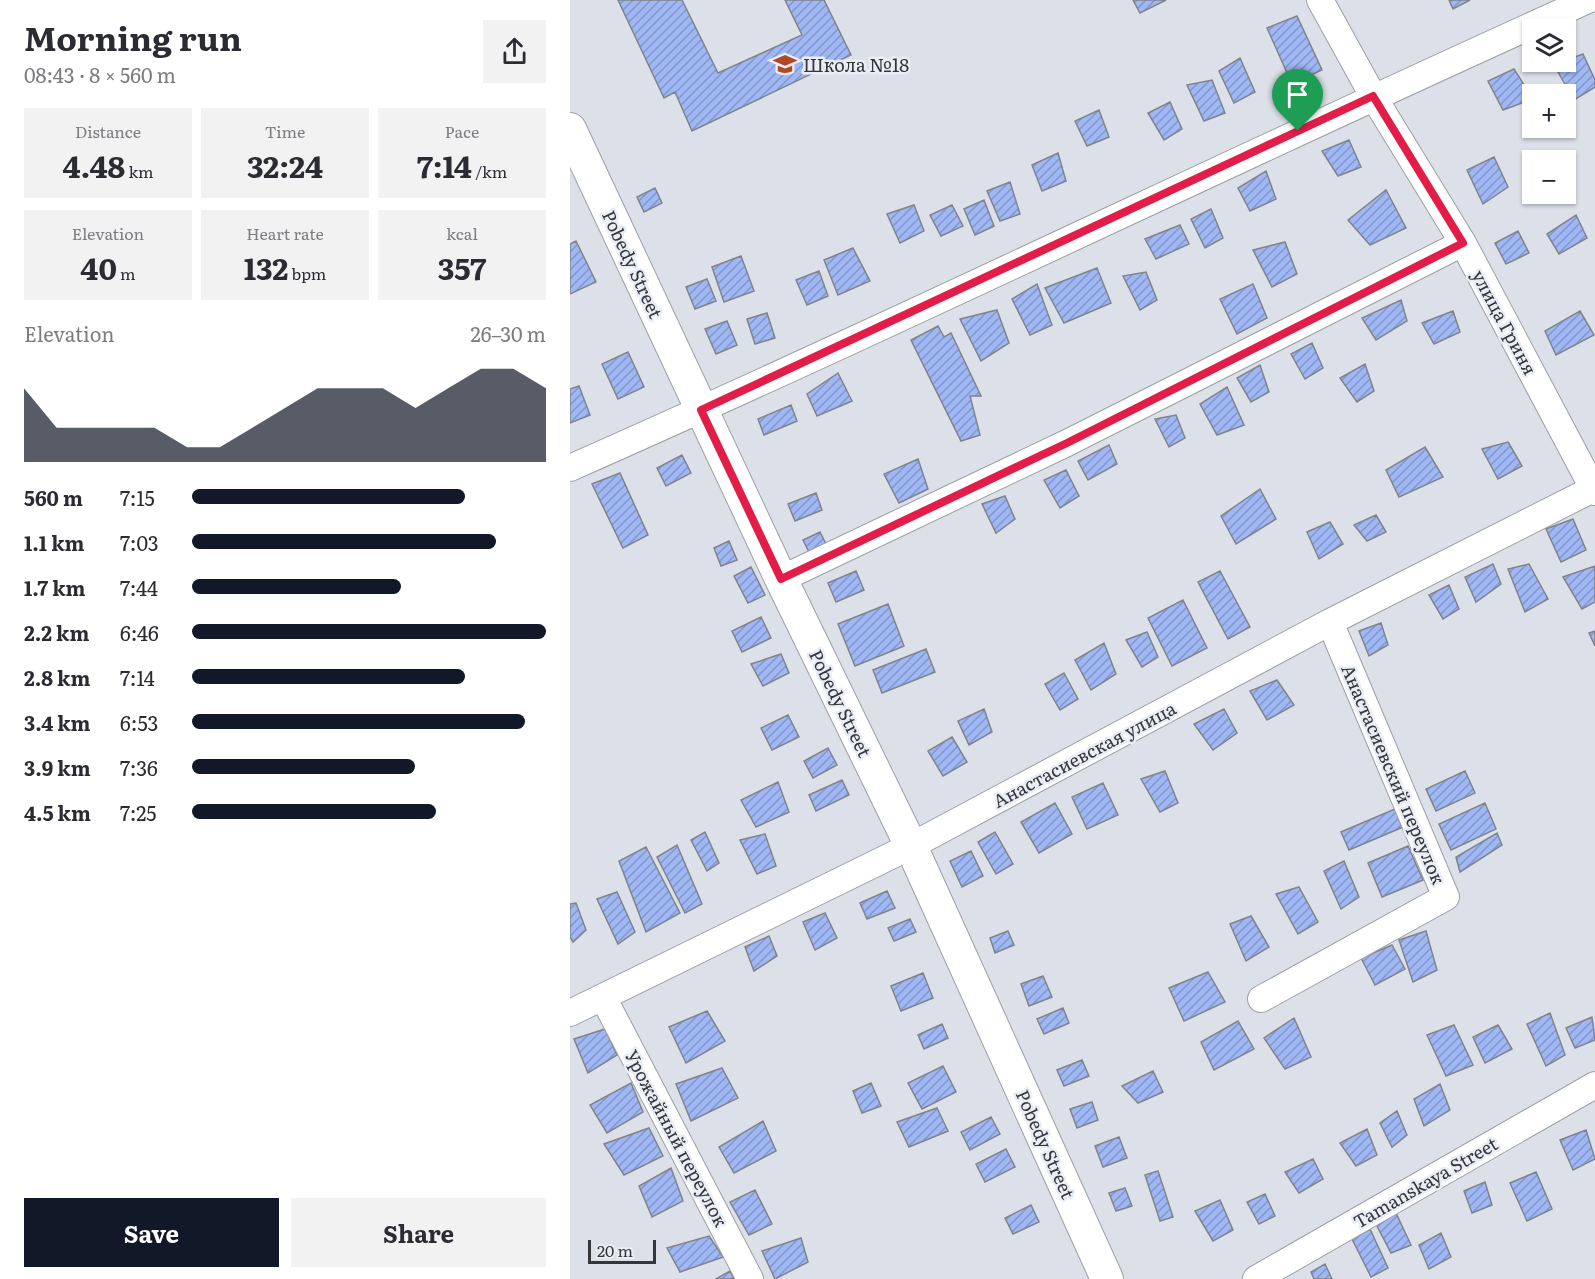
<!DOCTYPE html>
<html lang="en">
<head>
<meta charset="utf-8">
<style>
	body { margin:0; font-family:Literata,serif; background:#f2f2f3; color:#2b2b33; height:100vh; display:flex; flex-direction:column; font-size:22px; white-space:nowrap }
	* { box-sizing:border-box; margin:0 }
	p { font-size:20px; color:#7c7c81 }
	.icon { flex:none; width:33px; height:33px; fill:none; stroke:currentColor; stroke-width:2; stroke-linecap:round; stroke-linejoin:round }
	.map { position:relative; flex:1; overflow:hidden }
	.sheet { display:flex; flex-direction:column; background:#fff; width:570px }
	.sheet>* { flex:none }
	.buttons { position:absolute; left:952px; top:18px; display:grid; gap:12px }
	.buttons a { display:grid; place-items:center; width:54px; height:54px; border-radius:0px; background:#fff; box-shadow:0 2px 4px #0004; font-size:30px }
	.scale { position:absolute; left:18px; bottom:15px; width:68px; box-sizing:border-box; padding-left:6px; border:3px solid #353639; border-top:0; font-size:16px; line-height:21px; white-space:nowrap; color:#353639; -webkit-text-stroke:4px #e9edf5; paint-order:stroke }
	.pin { position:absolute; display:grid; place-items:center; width:51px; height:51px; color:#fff; margin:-62px -26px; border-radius:50% 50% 50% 0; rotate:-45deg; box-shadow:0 0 6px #0007 }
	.pin .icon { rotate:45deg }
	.round { display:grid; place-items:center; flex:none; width:63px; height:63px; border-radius:0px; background:#f2f2f3 }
	.summary { display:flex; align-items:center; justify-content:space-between; height:102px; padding:0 24px }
	h1 { font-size:33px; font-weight:700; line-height:45px }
	.stats { display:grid; grid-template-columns:repeat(3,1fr); gap:9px; height:102px; padding:6px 24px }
	.stats div { display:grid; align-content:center; border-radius:0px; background:#f2f2f3; text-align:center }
	.stats b { font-size:30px; font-weight:700 }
	.stats small { font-size:16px; font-weight:400 }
	.stats p { font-size:16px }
	.chart { height:168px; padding:12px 24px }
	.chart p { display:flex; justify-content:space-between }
	.chart svg { width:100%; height:108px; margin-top:6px; fill:#111827; opacity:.7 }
	.primary-button { display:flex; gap:12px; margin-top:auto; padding:12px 24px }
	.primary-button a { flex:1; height:69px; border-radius:0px; background:#111827; color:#fff; font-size:24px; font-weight:700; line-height:69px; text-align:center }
	.primary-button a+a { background:#f2f2f3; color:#2b2b33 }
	ul { padding:0 24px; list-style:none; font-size:20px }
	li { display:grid; grid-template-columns:96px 72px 1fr; align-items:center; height:45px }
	li i { height:15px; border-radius:8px; background:#111827 }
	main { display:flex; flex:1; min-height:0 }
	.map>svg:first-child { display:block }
	.building { fill:url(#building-hatch); stroke:#80838a; stroke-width:1.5 }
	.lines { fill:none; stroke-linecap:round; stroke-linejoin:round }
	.minor-casing { stroke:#9b9fa6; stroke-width:28 }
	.tertiary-casing { stroke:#9b9fa6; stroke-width:34 }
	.minor { stroke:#fff; stroke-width:26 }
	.tertiary { stroke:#fff; stroke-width:32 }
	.route-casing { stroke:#fff; stroke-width:12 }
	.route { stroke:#e11d48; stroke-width:8 }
	.labels { text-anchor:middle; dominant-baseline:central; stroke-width:5; stroke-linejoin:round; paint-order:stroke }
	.poi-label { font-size:18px; fill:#353639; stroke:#e9edf5; text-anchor:start }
	.street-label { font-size:18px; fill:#353639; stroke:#e9edf5 }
</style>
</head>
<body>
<main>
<section class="sheet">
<div class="summary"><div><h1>Morning run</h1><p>08:43 · 8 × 560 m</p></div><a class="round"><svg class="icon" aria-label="share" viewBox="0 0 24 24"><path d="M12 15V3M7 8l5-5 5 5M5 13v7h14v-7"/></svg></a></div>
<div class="stats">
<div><p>Distance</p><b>4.48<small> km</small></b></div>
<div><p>Time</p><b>32:24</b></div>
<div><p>Pace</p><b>7:14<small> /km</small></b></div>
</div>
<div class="stats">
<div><p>Elevation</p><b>40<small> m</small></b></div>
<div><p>Heart rate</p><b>132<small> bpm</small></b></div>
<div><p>kcal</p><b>357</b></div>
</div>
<div class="chart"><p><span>Elevation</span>26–30 m</p>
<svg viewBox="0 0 160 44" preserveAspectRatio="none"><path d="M0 44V14L10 30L20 30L30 30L40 30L50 38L60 38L70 30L80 22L90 14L100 14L110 14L120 22L130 14L140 6L150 6L160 14V44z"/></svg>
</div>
<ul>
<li><b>560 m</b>7:15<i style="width:77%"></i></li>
<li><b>1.1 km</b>7:03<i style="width:86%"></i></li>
<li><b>1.7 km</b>7:44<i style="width:59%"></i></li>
<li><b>2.2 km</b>6:46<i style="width:100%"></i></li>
<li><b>2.8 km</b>7:14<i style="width:77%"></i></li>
<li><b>3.4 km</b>6:53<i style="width:94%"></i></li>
<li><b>3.9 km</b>7:36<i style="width:63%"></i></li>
<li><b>4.5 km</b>7:25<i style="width:69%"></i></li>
</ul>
<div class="primary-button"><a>Save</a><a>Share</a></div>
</section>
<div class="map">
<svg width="1025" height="1279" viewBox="0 0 1025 1279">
	<defs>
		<pattern id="building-hatch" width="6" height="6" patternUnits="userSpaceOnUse" patternTransform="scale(1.5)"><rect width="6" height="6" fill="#9fb8f5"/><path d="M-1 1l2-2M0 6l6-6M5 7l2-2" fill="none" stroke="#8296c7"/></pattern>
	</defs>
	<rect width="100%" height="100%" fill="#dce0e8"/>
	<!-- building -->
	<path class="building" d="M48,0H112L148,73L232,35L215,0H254L281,55L122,131L105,92L94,98Z
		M563,0H596L570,13Z
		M879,0H900L883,9Z
		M727,16L752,70L722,84L697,28Z
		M1013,54L1025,80V87L1004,100L984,65Z
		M670,58L685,92L664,103L649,71Z
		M944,69L963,99L933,110L918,81Z
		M642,80L655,113L634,121L617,85Z
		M600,102L612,129L594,140L578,113Z
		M529,110L539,137L517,146L505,121Z
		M779,140L791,167L768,176L752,151Z
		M488,153L496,181L472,191L462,165Z
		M924,157L938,187L913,204L897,170Z
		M696,171L706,199L680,211L668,188Z
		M440,182L450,214L430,221L417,191Z
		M85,188L92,203L74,212L67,197Z
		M816,190L836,228L800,245L778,220Z
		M414,200L424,226L405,235L394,209Z
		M344,205L354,231L330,243L317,214Z
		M382,205L393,226L371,236L360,215Z
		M641,209L653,238L635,248L621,219Z
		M1006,215L1017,238L989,254L977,234Z
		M610,225L619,244L586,259L575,239Z
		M948,231L959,253L936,264L925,243Z
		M6,241L26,282L0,294V244Z
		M715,242L727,274L702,287L683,250Z
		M283,248L300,281L268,295L254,260Z
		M171,256L184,291L154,302L142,267Z
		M527,268L541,303L494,323L475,288Z
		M249,271L258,296L237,305L226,280Z
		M576,272L587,300L570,310L553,276Z
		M137,279L146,301L125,309L116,287Z
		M467,284L482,325L460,335L442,299Z
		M683,284L697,318L667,334L650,299Z
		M831,300L837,321L806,340L792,318Z
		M427,310L439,343L411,361L390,319Z
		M883,311L890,332L864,344L852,323Z
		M1010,311L1024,335L986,355L975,331Z
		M197,313L205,338L185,344L177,319Z
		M157,321L167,345L146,354L135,329Z
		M368,326L374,337L381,333L411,396H400L410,435L391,441L341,340Z
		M742,343L753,368L735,379L721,354Z
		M58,352L74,387L48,399L32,364Z
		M795,364L804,391L787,402L770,378Z
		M690,365L699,392L681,402L667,378Z
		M268,373L282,401L247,416L237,394Z
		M9,386L20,415L0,423V389Z
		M657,387L674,425L647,435L630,404Z
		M221,405L227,421L194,435L188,419Z
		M606,415L615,438L599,447L585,419Z
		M938,442L952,466L928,479L912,449Z
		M539,445L547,464L518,480L508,461Z
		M855,447L873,477L829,497L816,470Z
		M112,455L121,473L96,486L87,468Z
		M348,459L358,489L329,503L314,474Z
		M496,470L509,496L490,508L474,480Z
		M50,473L78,535L53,548L22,484Z
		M690,489L706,519L666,544L651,516Z
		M246,493L252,510L225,521L218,504Z
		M435,496L445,519L426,533L412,504Z
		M806,515L816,532L797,541L784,525Z
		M1003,519L1016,550L991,562L976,529Z
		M760,522L773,544L749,559L737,532Z
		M250,532L259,550L242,558L233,540Z
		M159,541L167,560L151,566L144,548Z
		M923,564L931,584L906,602L895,577Z
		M959,564L978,599L955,612L938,569Z
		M1025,566V602L1012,609L993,577Z
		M181,567L195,595L178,603L164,576Z
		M286,571L294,590L266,602L258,583Z
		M650,571L680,627L658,639L628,582Z
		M879,585L889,609L873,619L859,595Z
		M613,600L637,648L602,666L578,618Z
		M318,604L334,646L285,666L268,624Z
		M191,617L201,638L172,652L162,631Z
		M811,623L818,645L799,656L789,631Z
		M1025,631V646L1019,633Z
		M577,632L588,657L572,667L556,640Z
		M534,643L546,674L521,690L505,660Z
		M356,649L365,672L312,693L303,670Z
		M211,654L219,673L193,686L181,664Z
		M494,673L508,699L490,710L475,684Z
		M707,680L724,705L697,720L680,691Z
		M414,709L422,732L399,745L388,721Z
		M654,709L667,733L643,750L624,724Z
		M218,715L229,737L202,750L191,728Z
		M382,737L397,762L373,776L358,751Z
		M258,748L267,765L243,778L234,761Z
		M595,771L608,803L590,812L571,779Z
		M895,771L905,793L866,811L856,789Z
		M272,780L279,795L246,811L239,795Z
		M208,782L219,812L186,827L171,800Z
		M533,783L548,815L517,829L502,797Z
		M485,803L502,834L469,853L451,822Z
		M915,803L926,829L881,850L869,824Z
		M825,809L833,827L779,850L771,832Z
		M135,832L149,863L137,871L121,840Z
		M425,832L443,864L426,874L408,842Z
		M927,833L932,845L890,872L886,857Z
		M195,834L206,866L187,874L170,840Z
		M107,845L132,904L115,913L87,857Z
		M838,846L853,880L812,897L798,863Z
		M76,847L110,913L76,932L49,861Z
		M401,851L413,876L392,887L380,861Z
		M774,861L789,897L771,909L754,871Z
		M729,887L748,922L728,934L706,894Z
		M317,891L325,908L297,919L290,903Z
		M47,892L65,932L48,944L27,899Z
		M6,903L16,930L3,942L0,937V904Z
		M255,913L267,938L245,950L233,922Z
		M681,916L699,947L676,961L660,924Z
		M340,919L346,932L324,941L318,928Z
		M438,931L444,945L425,953L420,938Z
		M856,931L867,970L843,982L829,940Z
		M199,936L207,956L184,971L175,947Z
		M822,945L835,969L805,985L791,958Z
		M638,972L655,1002L614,1021L599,988Z
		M353,973L363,998L331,1011L321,986Z
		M473,976L482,997L459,1006L451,984Z
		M493,1008L499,1023L474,1034L467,1019Z
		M137,1011L155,1041L116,1063L99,1027Z
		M980,1013L995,1055L976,1066L957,1024Z
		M1022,1017L1025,1040L1005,1048L996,1028Z
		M724,1018L741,1057L715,1069L694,1038Z
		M668,1021L684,1049L644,1070L631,1042Z
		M372,1024L378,1038L354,1049L348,1035Z
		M884,1025L903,1065L876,1076L857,1035Z
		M928,1025L942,1049L915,1063L903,1037Z
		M35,1029L47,1055L18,1073L4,1039Z
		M512,1060L519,1076L494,1086L487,1070Z
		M373,1066L386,1092L352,1109L338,1083Z
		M152,1068L168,1098L121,1121L106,1084Z
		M583,1071L593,1092L568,1103L552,1086Z
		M61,1083L73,1112L37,1133L20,1105Z
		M301,1083L311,1106L292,1113L283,1091Z
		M870,1084L880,1110L854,1126L844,1099Z
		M522,1102L528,1120L507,1128L500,1109Z
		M367,1108L378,1131L339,1147L327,1122Z
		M827,1111L837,1135L822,1147L810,1123Z
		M421,1117L430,1134L400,1150L391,1132Z
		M193,1121L206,1151L164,1173L149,1147Z
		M79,1128L93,1156L54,1175L34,1144Z
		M797,1129L807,1155L786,1166L770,1143Z
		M1016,1130L1025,1159L1003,1170L990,1140Z
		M549,1137L557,1158L533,1167L525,1146Z
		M436,1149L445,1167L415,1182L406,1164Z
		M743,1159L753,1179L729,1193L715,1172Z
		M101,1168L113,1201L82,1217L69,1186Z
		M588,1171L603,1217L590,1221L575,1175Z
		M966,1172L982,1209L957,1221L940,1183Z
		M915,1182L922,1205L902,1213L894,1191Z
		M555,1188L562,1206L546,1211L539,1193Z
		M185,1190L202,1224L179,1235L160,1202Z
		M695,1194L705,1216L689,1224L677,1202Z
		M650,1200L663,1230L643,1241L625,1211Z
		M461,1205L469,1222L443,1234L435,1218Z
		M826,1213L841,1245L821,1253L807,1226Z
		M800,1229L818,1268L801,1277L782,1239Z
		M871,1233L881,1257L859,1269L849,1245Z
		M139,1236L153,1257L110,1272L97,1248Z
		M231,1238L238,1262L205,1279L192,1251Z
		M755,1264L762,1279H744L741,1272Z
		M160,1271L164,1279H146Z"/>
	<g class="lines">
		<!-- minor casing -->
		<g class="minor-casing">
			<path id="minor" d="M750,0L803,96L893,243L1025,492
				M0,468C342,317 677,153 1018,0
				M211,579L497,443L893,243
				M33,997L180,1279
				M691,999L876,897L760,622
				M0,1013L341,846L760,622L1025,488
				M686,1279L1025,1085"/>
		</g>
		<!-- tertiary casing -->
		<g class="tertiary-casing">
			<path id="tertiary" d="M0,129L211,579L341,846L537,1279"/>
		</g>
		<!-- minor -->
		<use href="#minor" class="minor"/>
		<!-- tertiary -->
		<use href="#tertiary" class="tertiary"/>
	</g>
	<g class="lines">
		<!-- route casing -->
		<g class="route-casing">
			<path id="route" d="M803,96L893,243L497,443L211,579L131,410Z"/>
		</g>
		<!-- route -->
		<use href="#route" class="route"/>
	</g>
	<!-- icons -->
	<defs>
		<g id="school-bare" transform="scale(1.8)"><path d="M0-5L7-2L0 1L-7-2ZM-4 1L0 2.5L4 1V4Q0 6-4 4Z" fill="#b04824" stroke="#e9edf5" stroke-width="2.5" paint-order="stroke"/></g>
	</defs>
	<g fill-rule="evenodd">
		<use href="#school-bare" x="215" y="64"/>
	</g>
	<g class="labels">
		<!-- poi labels -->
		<g class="poi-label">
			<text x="233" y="64">Школа №18</text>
		</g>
		<!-- street labels -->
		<g class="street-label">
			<text transform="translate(63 264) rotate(65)">Pobedy Street</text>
			<text transform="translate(935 322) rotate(62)">улица Гриня</text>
			<text transform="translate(271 703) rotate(64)">Pobedy Street</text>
			<text transform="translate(514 754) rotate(-28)">Анастасиевская улица</text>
			<text transform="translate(824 774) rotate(67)">Анастасиевский переулок</text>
			<text transform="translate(107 1138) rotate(62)">Урожайный переулок</text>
			<text transform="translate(476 1144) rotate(66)">Pobedy Street</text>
			<text transform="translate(855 1182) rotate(-30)">Tamanskaya Street</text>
		</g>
	</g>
</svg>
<div class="buttons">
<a><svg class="icon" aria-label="layers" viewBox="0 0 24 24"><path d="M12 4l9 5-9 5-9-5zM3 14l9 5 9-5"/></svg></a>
<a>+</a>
<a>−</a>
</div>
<div class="scale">20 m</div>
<div class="pin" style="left:728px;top:131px;background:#1e9e55"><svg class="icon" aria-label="arrive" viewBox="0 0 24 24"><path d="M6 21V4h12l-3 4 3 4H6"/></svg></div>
</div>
</main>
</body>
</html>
